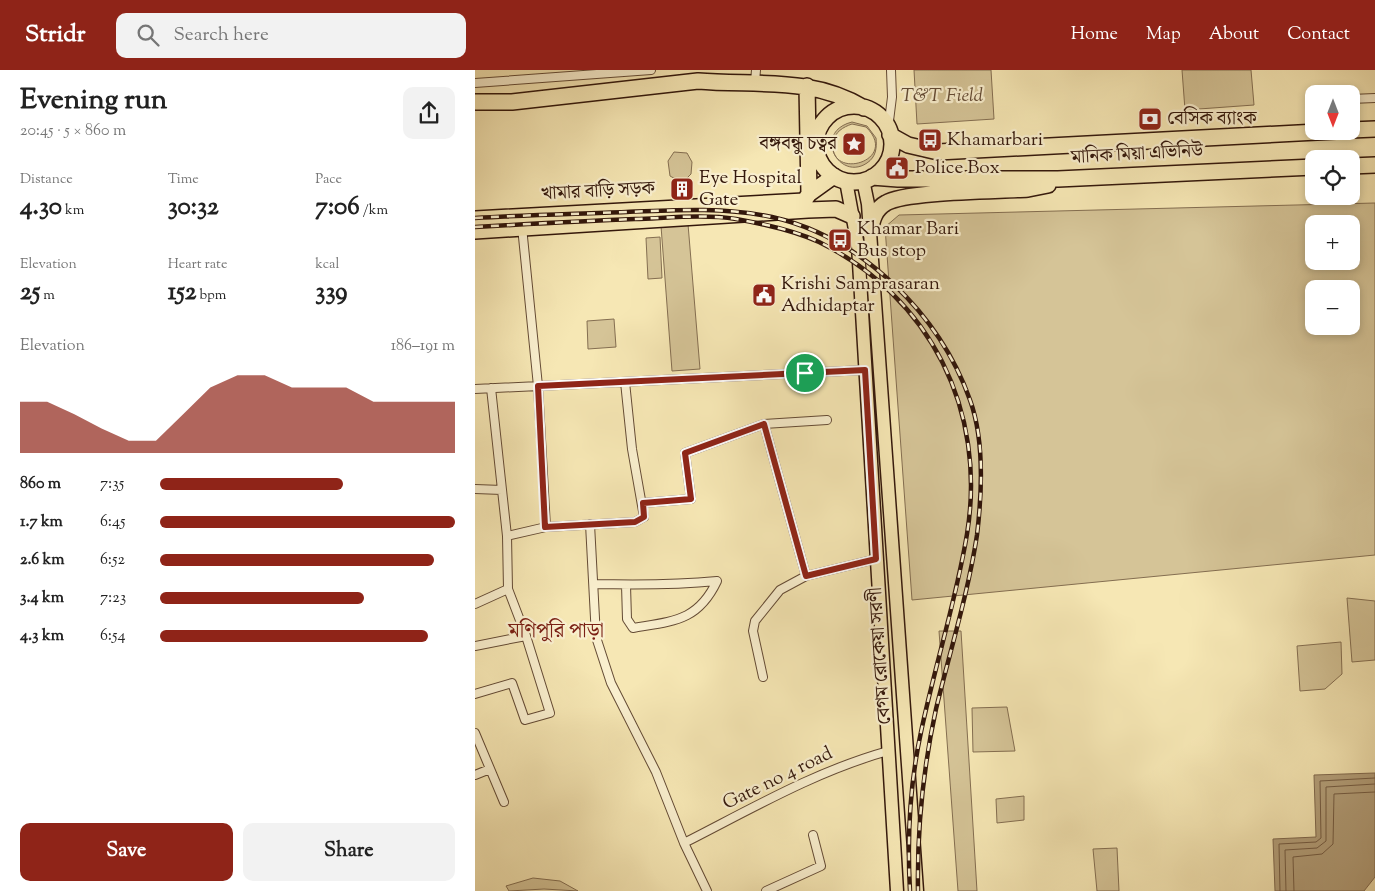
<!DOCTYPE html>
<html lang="en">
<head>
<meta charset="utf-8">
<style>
	body { margin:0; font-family:"Sorts Mill Goudy","Noto Serif Bengali",serif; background:#f2f2f2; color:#222; height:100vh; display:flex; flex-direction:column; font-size:19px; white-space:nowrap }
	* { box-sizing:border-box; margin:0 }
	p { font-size:16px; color:#767676 }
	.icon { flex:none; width:28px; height:28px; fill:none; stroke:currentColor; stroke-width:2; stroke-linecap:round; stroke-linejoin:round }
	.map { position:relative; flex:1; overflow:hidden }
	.sheet { display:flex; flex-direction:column; background:#fff; width:475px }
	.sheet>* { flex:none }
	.needle { width:32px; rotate:180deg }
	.buttons { position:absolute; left:830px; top:15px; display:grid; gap:10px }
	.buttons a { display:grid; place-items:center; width:55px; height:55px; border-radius:10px; background:#fff; box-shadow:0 2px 8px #0003; font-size:25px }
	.pin { position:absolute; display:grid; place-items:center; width:42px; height:42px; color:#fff; margin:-21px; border:2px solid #fff; border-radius:50%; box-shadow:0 1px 5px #0007 }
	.round { display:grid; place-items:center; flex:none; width:52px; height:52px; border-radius:10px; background:#f2f2f2 }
	.head { display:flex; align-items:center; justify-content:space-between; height:85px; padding:0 20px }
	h1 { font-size:28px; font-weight:700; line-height:38px }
	.metrics { display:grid; grid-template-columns:repeat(3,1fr); gap:8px; height:85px; padding:5px 20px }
	.metrics div { display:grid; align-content:center }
	.metrics b { font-size:25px; font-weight:700 }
	.metrics small { font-size:14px; font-weight:400 }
	.metrics p { font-size:14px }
	.chart { height:140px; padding:10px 20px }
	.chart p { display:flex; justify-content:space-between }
	.chart svg { width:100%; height:90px; margin-top:5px; fill:#8f2418; opacity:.7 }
	.button { display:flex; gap:10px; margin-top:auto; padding:10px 20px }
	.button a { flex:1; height:58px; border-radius:10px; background:#8f2418; color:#fff; font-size:20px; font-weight:700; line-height:58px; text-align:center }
	.button a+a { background:#f2f2f2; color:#222 }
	ul { padding:0 20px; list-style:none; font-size:16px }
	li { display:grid; grid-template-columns:80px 60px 1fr; align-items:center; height:38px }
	li i { height:12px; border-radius:6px; background:#8f2418 }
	header { display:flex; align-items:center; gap:30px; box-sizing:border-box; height:70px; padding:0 25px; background:#8f2418; color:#fff }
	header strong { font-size:24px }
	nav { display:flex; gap:28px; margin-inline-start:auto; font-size:18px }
	.search { width:350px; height:45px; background:#f2f2f2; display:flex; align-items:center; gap:12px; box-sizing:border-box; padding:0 18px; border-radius:10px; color:#767676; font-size:19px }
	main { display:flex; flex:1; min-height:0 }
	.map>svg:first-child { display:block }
	.green { fill:#d5c497; stroke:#846e51; fill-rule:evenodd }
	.water { fill:#b4a07b; stroke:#80694e }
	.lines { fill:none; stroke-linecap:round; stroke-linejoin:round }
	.shore { stroke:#745c43; stroke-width:1 }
	.street-casing { stroke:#644b35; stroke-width:10 }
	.primary-casing { stroke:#33170b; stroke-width:15 }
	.highway-casing { stroke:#33170b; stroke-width:18 }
	.street { stroke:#f9efce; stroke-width:8 }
	.primary { stroke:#f6e7b4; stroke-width:12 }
	.highway { stroke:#f6e7b4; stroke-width:15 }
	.rail-casing { stroke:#33170b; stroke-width:4.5 }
	.rail { stroke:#f9efce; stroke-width:2.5; stroke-dasharray:8; stroke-linecap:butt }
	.route-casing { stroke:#fff; stroke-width:10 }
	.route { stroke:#8f2418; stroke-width:6 }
	.labels { text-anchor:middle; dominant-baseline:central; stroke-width:4.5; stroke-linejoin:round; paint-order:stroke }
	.park-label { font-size:19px; font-style:italic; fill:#644b35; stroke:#f9efce }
	.poi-label { font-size:19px; fill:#33170b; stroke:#f9efce; text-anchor:start }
	.street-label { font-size:19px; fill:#33170b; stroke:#f9efce }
	.quarter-label { font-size:21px; fill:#7a1f14; stroke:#f9efce }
</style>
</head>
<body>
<header>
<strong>Stridr</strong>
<div class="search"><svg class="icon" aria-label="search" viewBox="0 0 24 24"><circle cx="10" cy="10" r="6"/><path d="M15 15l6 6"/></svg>Search here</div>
<nav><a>Home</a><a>Map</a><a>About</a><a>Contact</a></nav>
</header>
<main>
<section class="sheet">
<div class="head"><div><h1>Evening run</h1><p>20:45 · 5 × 860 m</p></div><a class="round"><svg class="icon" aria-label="share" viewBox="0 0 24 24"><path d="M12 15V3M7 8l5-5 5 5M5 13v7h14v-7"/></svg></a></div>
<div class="metrics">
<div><p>Distance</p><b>4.30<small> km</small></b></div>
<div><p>Time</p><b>30:32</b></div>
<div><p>Pace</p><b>7:06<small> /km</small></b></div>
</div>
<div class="metrics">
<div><p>Elevation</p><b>25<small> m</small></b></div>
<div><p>Heart rate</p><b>152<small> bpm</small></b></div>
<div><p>kcal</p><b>339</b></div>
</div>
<div class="chart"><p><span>Elevation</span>186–191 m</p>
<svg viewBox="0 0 160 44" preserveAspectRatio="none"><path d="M0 44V19L10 19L20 25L30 32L40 38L50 38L60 25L70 12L80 6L90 6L100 12L110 12L120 12L130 19L140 19L150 19L160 19V44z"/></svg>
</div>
<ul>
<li><b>860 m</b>7:35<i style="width:62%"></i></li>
<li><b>1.7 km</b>6:45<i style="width:100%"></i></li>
<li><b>2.6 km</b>6:52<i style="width:93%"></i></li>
<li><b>3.4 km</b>7:23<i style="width:69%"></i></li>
<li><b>4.3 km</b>6:54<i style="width:91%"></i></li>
</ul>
<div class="button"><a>Save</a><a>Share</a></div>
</section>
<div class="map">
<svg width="900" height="821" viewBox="0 0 900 821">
	<rect width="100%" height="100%" fill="#f6e7b4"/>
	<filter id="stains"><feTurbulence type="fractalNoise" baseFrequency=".004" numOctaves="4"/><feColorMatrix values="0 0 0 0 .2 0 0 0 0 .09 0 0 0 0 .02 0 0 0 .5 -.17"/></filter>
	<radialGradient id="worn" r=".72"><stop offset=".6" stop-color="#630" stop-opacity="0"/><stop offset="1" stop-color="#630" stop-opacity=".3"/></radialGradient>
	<!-- green -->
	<path class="green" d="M439,0H516L519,49L442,54Z
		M707,0H776L779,35L710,40Z
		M377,52L392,56L401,68C402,78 401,87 392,93C364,112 337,62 377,52ZM377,54L391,57C426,91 353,112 358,72C360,62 368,57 377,54Z
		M199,82L212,83L217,92L216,104L209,111V116H207L206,112L195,106L193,91Z
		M900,133V485L437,530L410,157L424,145ZM839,154H876V191H839ZM839,219H876V256H839Z
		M213,154L225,299L197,301L186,156Z
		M185,167L187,208L173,209L171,168Z
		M139,249L141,277L113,279L112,251Z
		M872,528L900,531V590L877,592Z
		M464,561H486L502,821H483Z
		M866,572L867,604L850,619L825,621L822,576Z
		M532,637L540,681L498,682L497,638Z
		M549,726V750L522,753L521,729Z
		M642,778L644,821H622L618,779Z
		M58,808L85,811L103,821L69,819L34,821L31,816Z"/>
	<!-- water -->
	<path class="water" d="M900,703V807L889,821H800L798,769L841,767L839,705Z"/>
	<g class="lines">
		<!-- shore -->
		<path class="shore" d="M805,821L804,774L841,772L846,768L845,711L900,708
			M811,821L810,780L842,778L851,771V717L900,714
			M819,821L818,787L847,784L858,774L859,724L900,722"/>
		<!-- street casing -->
		<g class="street-casing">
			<path id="street" d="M280,12L281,0
				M0,13L176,0
				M876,29L900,28
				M413,59L417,27L416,0
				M16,318L32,466
				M0,319L390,300
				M289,354L331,506L401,489
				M0,419L27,420
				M168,433L216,429L210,383L289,354L352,350
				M115,454L121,567L136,613L181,702L209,773L232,821
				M71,457L160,452L169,447L157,379L150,312
				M119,514C160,515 201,515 242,511C223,551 199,551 158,558L152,549L151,515
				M0,534L33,519L32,466L71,457L63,316L47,157
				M0,576L51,566
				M288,607L278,561L280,551L305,520L331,506
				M0,624L37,613L50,650L75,643L51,566L33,519
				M0,663L29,732
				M0,705L15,699
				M209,773C276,739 341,701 413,681
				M291,821L346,796L338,765"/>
		</g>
		<!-- primary casing -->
		<g class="primary-casing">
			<path id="primary" d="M388,110L393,134L442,821
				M371,111L383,176L422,821"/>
		</g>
		<!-- highway casing -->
		<g class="highway-casing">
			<path id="highway" d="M332,16L334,124
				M0,32H37L223,11C280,16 337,6 389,38
				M341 74a38 38 0 1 1 76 0a38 38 0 1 1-76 0Z
				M876,60L900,59
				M415,65L433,75L463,82L861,61
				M876,96L900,95
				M397,107L423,109H583L839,97
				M0,149L329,131L334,124L359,106
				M0,161L333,140L361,139L377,146
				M395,162C397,150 400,139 411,133C430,121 525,121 553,119L573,115"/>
		</g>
		<!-- street -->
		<use href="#street" class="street"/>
		<!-- primary -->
		<use href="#primary" class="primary"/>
		<!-- highway -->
		<use href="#highway" class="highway"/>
		<!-- rail casing -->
		<g class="rail-casing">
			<path id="rail" d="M0,148C50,145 101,144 151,142C199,140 250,137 297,147C387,167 465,245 495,330C510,371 507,423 502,465C493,524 475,581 461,639C448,699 442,759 443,821
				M0,157C53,154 107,151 160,149C193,148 229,144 261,149C289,154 318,160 344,172C456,227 512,341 492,464C481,531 460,595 446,662C435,713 432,768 435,821"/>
		</g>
		<!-- rail -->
		<use href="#rail" class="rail"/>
	</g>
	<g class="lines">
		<!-- route casing -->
		<g class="route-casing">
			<path id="route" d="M390,300L401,489L331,506L289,354L210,383L216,429L168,433L169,447L160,452L70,457L63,316Z"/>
		</g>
		<!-- route -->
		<use href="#route" class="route"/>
	</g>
	<!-- icons -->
	<defs>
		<g id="bank-square" transform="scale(1.25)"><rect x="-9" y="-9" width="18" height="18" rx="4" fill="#8f2418" stroke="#f9efce"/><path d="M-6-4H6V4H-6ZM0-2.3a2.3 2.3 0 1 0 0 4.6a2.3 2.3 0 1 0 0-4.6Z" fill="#fff"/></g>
		<g id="bus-square" transform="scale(1.25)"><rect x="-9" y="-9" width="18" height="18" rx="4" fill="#8f2418" stroke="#f9efce"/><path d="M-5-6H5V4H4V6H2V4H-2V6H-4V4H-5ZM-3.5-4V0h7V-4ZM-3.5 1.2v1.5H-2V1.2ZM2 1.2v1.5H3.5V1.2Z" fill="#fff"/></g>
		<g id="sight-square" transform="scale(1.25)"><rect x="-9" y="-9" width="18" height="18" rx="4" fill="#8f2418" stroke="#f9efce"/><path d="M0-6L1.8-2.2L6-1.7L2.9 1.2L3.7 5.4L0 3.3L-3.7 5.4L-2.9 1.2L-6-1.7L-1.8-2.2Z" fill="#fff"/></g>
		<g id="civic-square" transform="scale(1.25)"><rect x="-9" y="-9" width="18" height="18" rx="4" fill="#8f2418" stroke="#f9efce"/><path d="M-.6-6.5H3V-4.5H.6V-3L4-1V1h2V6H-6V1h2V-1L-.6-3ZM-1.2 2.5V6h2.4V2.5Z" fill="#fff"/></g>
		<g id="building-square" transform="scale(1.25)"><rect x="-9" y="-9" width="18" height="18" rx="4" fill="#8f2418" stroke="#f9efce"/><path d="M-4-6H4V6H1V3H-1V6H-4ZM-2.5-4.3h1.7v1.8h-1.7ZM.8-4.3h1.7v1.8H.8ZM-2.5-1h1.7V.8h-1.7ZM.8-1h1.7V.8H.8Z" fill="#fff"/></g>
	</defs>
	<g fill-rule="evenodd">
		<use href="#bank-square" x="675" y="49"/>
		<use href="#bus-square" x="455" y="70"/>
		<use href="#sight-square" x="379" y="74"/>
		<use href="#civic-square" x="422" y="98"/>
		<use href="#building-square" x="207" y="119"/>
		<use href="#bus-square" x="365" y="170"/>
		<use href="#civic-square" x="289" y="225"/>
	</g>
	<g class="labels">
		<!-- park labels -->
		<g class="park-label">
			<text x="467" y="26">T&amp;T Field</text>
		</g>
		<!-- poi labels -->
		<g class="poi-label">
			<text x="692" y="49">বেসিক ব্যাংক</text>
			<text x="472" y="70">Khamarbari</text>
			<text x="362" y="74" text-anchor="end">বঙ্গবন্ধু চত্বর</text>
			<text x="440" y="98">Police Box</text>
			<text x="224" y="108">Eye Hospital<tspan x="224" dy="22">Gate</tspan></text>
			<text x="382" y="159">Khamar Bari<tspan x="382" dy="22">Bus stop</tspan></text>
			<text x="306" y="214">Krishi Samprasaran<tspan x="306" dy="22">Adhidaptar</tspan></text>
		</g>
		<!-- street labels -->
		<g class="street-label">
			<text transform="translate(662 85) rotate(-3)">মানিক মিয়া এভিনিউ</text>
			<text transform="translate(123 122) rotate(-3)">খামার বাড়ি সড়ক</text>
			<text transform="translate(406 586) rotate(-94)">বেগম রোকেয়া সরণী</text>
			<text transform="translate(303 709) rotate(-26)">Gate no 4 road</text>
		</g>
		<!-- quarter labels -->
		<g class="quarter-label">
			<text x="81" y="562">মণিপুরি পাড়া</text>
		</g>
	</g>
	<rect width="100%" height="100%" filter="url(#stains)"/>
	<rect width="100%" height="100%" fill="url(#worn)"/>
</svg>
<div class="buttons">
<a><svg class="needle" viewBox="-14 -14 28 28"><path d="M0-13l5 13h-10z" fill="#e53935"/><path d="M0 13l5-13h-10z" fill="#767676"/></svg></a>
<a><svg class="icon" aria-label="locate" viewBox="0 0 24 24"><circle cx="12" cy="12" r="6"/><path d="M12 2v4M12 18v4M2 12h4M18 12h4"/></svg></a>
<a>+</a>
<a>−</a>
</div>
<div class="pin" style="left:330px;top:303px;background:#1e9e55"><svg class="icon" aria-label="arrive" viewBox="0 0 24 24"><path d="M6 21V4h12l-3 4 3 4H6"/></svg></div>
</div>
</main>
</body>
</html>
